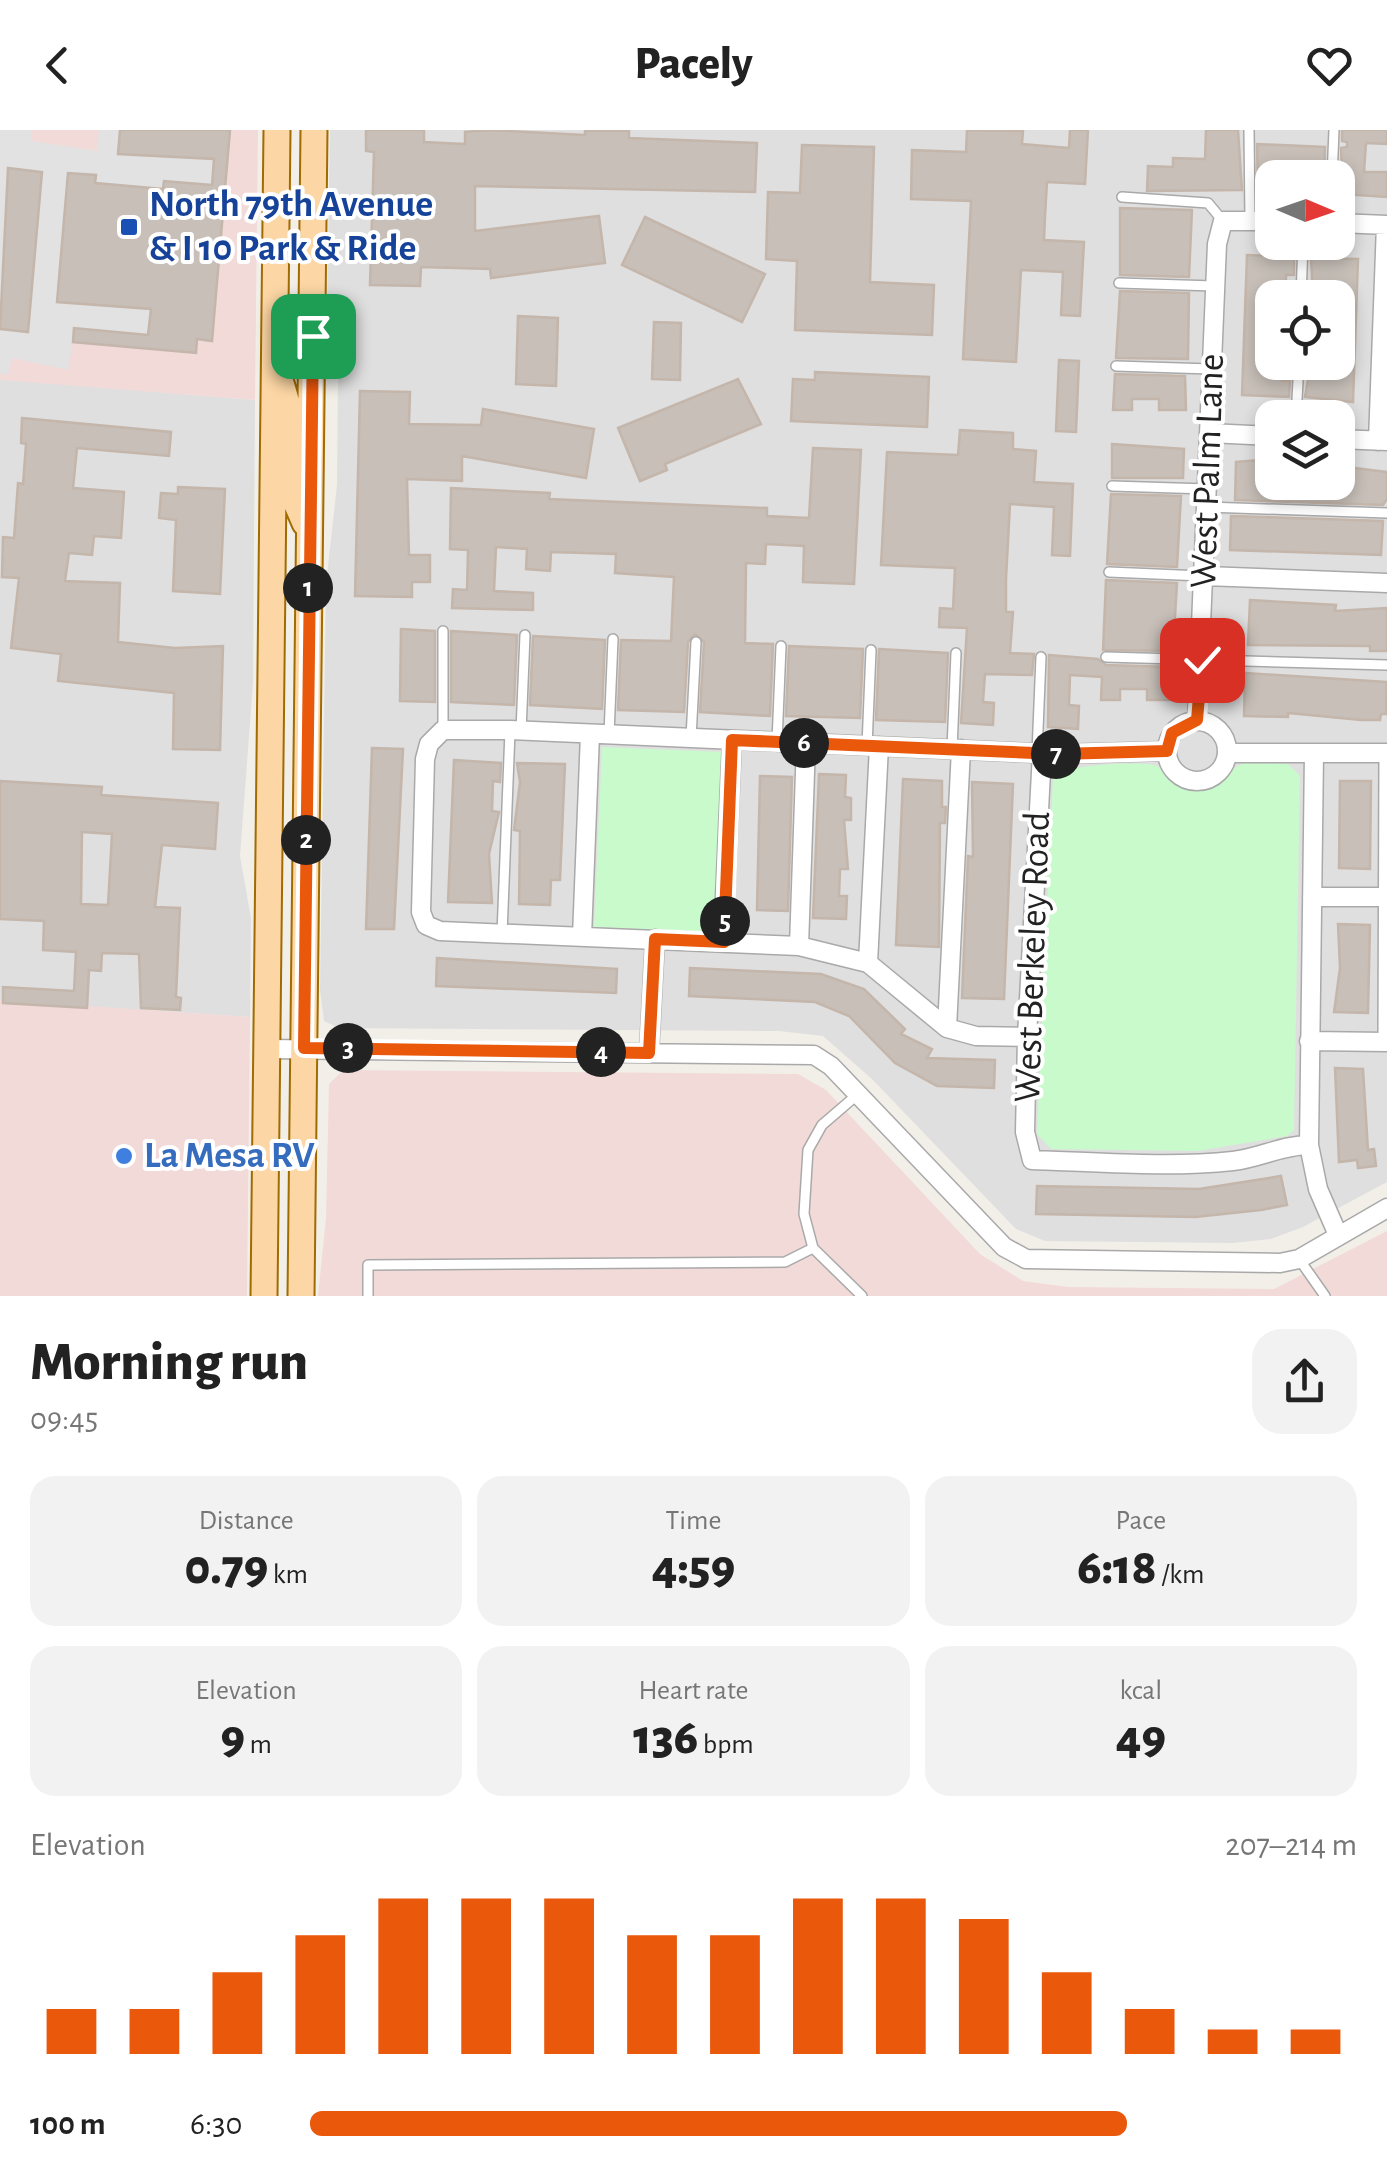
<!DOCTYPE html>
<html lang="en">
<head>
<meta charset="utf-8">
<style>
	body { margin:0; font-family:"Alegreya Sans",sans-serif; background:#f2f2f2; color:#222; height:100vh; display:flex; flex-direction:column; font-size:38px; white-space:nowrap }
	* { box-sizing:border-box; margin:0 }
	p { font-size:32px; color:#767676 }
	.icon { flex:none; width:55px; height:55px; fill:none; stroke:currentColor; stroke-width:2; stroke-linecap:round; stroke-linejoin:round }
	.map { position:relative; height:1166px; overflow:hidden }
	.sheet { display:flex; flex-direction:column; background:#fff; flex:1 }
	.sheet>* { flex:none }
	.needle { width:65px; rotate:92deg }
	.tools { position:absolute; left:1255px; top:30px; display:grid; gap:20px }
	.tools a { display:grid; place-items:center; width:100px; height:100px; border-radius:20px; background:#fff; box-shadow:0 5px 15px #0003; font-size:50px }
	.pin { position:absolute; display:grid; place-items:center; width:85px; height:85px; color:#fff; margin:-42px; border-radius:20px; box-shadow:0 5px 15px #0006 }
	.km { position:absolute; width:50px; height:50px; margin:-25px; border-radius:50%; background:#222; color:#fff; font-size:28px; line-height:50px; text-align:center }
	.round { display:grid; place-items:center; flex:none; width:105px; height:105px; border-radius:30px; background:#f2f2f2 }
	.summary { display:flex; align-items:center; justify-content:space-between; height:170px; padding:0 30px }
	h1 { font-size:55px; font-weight:800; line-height:75px }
	.figures { display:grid; grid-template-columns:repeat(3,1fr); gap:15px; height:170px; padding:10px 30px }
	.figures div { display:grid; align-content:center; border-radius:25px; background:#f2f2f2; text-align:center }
	.figures b { font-size:50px; font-weight:800 }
	.figures small { font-size:28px; font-weight:400 }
	.figures p { font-size:28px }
	.chart { height:280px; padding:20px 30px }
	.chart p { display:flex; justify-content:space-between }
	.chart svg { width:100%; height:180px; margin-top:10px; stroke:#ea580c; stroke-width:6 }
	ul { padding:0 30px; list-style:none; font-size:32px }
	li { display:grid; grid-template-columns:160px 120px 1fr; align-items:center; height:75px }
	li i { height:25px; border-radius:12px; background:#ea580c }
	header { display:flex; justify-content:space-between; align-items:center; height:130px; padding:0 30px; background:#fff; font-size:45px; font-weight:800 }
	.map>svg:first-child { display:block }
	.residential { fill:#e0dfdf; fill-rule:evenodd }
	.commercial { fill:#f2dad9 }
	.park { fill:#c8facc }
	.parking { fill:#e2e2e2 }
	.building { fill:#c7bfb8; stroke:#c4b6ab; stroke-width:2.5; fill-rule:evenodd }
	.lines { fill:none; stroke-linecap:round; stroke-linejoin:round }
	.service-casing { stroke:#a9a9a9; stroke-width:12 }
	.minor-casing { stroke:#a9a9a9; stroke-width:21 }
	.primary-casing { stroke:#a06b00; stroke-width:29 }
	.service { stroke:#fff; stroke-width:9 }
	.minor { stroke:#fff; stroke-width:18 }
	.primary { stroke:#fcd6a4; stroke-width:25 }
	.route-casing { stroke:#fff; stroke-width:20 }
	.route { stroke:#ea580c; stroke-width:12 }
	.transit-dot { fill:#1a4fb4; stroke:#fff; stroke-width:4 }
	.shop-dot { fill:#3f7fe0; stroke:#fff; stroke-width:4 }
	.labels { text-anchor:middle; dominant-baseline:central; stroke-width:8; stroke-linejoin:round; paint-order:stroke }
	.transit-label { font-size:38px; font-weight:bold; fill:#164399; stroke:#fff; text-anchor:start }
	.street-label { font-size:38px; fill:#222; stroke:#fff }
	.shop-label { font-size:38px; font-weight:bold; fill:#366cbe; stroke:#fff; text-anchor:start }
</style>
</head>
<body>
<header><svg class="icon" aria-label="back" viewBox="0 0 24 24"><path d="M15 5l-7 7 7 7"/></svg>Pacely<svg class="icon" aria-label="heart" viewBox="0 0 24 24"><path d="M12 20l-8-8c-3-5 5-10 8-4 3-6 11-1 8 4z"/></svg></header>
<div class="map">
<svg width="1387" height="1166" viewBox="0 0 1387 1166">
	<rect width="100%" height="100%" fill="#f2efe9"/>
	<!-- residential -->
	<path class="residential" d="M330,0H1387V1052L1303,1097L1271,1109L1233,1113L1045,1111L1016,1099L872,949L823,906L779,901L339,898L324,891L320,860L326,454L337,355L338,244L327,173ZM1272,48H1338V112H1272ZM1272,168H1338V232H1272ZM1272,288H1338V352H1272Z
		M0,249L255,270L253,553L240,726L251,788L250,887L0,871Z"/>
	<!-- commercial -->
	<path class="commercial" d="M0,0H258L255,270L0,250Z
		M0,870L250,887L247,1166H0Z
		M343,940L798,944L826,960L980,1124L1023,1151L1068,1157L1274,1159L1387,1101V1166H318L326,1088L329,954Z"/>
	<!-- park -->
	<path class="park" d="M602,617L724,622L716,802L594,797Z
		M1244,633L1288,634L1300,646L1294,1000L1287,1006L1198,1021L1051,1019L1037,1004L1053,647C1060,635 1138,631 1154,635C1172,639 1179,659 1203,657C1221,655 1228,639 1244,633Z"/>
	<!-- parking -->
	<path class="parking" d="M0,0H32V11L97,21L99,0H230L212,211L73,212L68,240L12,228L8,245L0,244Z"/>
	<!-- building -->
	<path class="building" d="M120,0H230L212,211L197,209L196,223L73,212L74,198L148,205L151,179L57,172L68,43L96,45L95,53L163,59L164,51L212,55L214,29L118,24Z
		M366,0H424V12L465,14V2L489,0L585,5V1H629V8L757,13L755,62L475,56V101L599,86L605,133L491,148L490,139L421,137L420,156L370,155L374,22L366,21Z
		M967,0L1023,1L1022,14L1069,18L1070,0H1088L1085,54L1047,52L1045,86L1044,110L1084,112L1080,186L1061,185L1063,142L1021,140L1016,232L963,229L971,71L911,69L912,20L966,22Z
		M1206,0H1238L1242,60L1147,61L1148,36L1173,37V28L1205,29Z
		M1342,0H1387V14L1366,13L1364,42H1387V67L1343,64L1341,18L1347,17V12L1342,11Z
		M1257,14L1325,17L1324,48H1272V62L1258,61Z
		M802,15L874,17L870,152L934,155L932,205L795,200L797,131L766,129L768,62L800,63Z
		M8,38L42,42L28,202L0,199Z
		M1120,78L1192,80L1189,147L1120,145Z
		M645,87L765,144L742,192L622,135Z
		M1247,125L1294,127V145H1286V168H1272V232H1282V251H1290L1289,267L1242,265Z
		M1311,128L1358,129L1353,272L1305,267L1311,232H1338V168H1313Z
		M1120,161L1189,163L1188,229L1116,228Z
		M518,186L558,188L556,256L516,254Z
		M654,192L681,193L680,250L652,249Z
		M1059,230L1079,231L1076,302L1056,301Z
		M815,242L929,247L927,297L791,291L793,249L815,250Z
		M1115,244L1185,246L1186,280H1159V269H1132V280H1113Z
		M738,249L761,294L665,334L667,340L640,351L618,298Z
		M360,261L410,262L409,294L481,295L483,279L594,299L586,348L462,326V351L407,349L409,425H430V452H412V467L355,466Z
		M22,288L171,302L169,326L77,318L73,358L124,362L121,408L94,406L92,425L69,423L65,451L120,453L118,512L175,518L223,516L220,620L173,619L174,563L58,551L61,524L11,518L19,448L2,447L3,407L14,408L18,353L23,354L26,314L21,313Z
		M960,300L1013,303V319L1036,321L1034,352L1073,354L1070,426L1052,425L1054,377L1010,374L1006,449V482H1013L1010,523L1034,524L1032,545L985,544L983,572L994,573L993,595L961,593L967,498L939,497L940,478L953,479L955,438L881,435L887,322L958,325Z
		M1112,314L1184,319L1183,348H1112Z
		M813,318L861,320L854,454L803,452L804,416L766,414L765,434L746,433L745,513L773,514L770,586L700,582L704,512L695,504L688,512L684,582L618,580L621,510L671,511L674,447L615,443L616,424L551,422L550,441L526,439L527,419L496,417L494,461L533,463V480L452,478L453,459L467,460L468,420L450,419L451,358L550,363L549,369L767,378V386L809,388Z
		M1260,330H1272V352H1338V342L1353,343L1354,338L1387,342V369L1383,375L1235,370L1236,332Z
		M178,357L225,359L220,464L173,461L176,390L159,388L161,363L178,364Z
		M1111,364L1181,366L1177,437L1107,434Z
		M1231,386L1383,391L1381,425L1230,420Z
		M1106,450L1177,453L1173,521L1103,520Z
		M1250,470L1336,475L1335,481L1387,478V521H1370V516L1248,515Z
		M401,499L435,501V572L400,571Z
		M451,501L517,505L514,575L451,572Z
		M533,506L605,510L602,579L530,575Z
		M789,516L863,519L860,588L786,586Z
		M879,519L948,523L945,592L876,590Z
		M1049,525L1098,529L1106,535L1173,537V570H1147V559H1120V570H1101L1102,547L1070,545L1069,575L1079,576L1078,599L1048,597Z
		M1245,543L1387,552L1386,584H1381L1380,590H1361L1288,583V587L1244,586Z
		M372,618L403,619L394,799H366Z
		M454,630L501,633L500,652L493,651L492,681L499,682L489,724L492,773L448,772Z
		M517,633L565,634L560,750H551L550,775L519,774L520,701L514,700L520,652Z
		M819,644L846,645L845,667L851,668V690H844L848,739H840L839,766H847L846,789L813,788Z
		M760,646L792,647L788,781L757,780Z
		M903,649L942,651V677H946L945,693H940L939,817L896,815Z
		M0,651L102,657L101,665L218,673L215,719L162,715L155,777L180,778L176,867L181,868L180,880L141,878L139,824L102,823L101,841L89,840L87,878L3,873V857L74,861L76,822L43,820L44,791L0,789ZM82,702L112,704L108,775L81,774Z
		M1340,651H1371L1370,739L1339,738Z
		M972,652L1013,654L1004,869L962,868L968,726L973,727Z
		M1338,794L1370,795L1368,883L1334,882L1340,838Z
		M437,828L617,839L616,863L436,856Z
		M690,838L821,844L864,859L905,899L901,904L932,919L927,928L995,930L994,958L937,956L895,933L849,886L815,872L689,866Z
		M1335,938L1363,939L1368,1020L1374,1019L1376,1036L1358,1038L1357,1030L1339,1032Z
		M1281,1046L1287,1075L1261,1080L1195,1087L1036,1084L1037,1056L1199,1059Z"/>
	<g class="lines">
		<!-- service casing -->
		<g class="service-casing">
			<path id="service" d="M1249,0L1250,90
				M1332,48L1334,0
				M1122,67L1208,73L1223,91
				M1119,153L1214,156
				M1301,168L1303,112
				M1116,236L1211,239
				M1296,288L1299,232
				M1112,356L1207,359
				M1206,377L1387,383
				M1109,442L1202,446
				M1106,527L1387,535
				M443,600V501
				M521,601L525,505
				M609,604L613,509
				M691,608L696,512
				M777,612L781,516
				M867,616L871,520
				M952,619L956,523
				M1037,623L1041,527
				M502,804L510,601
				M1383,912L1384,623
				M858,964L822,995L808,1020L804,1084L813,1118L862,1166
				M1299,1129L1325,1166
				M368,1166V1135L785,1132L813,1118"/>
		</g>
		<!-- minor casing -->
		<g class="minor-casing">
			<path id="minor" d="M1338,93L1387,95
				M1209,303L1272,306
				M1338,309L1387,311
				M1378,311L1386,95
				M1205,446L1387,453
				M1197,590L1217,114L1223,91H1272
				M1167 621a30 30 0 1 1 60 0a30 30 0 1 1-60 0Z
				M1042,623L1027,907L1025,1002L1032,1030C1099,1032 1167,1038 1233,1031C1260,1028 1282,1015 1309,1015
				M1228,623H1387
				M1314,623L1309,1015L1318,1059L1338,1105
				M1312,767H1387
				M582,807L590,604
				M723,812L732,610
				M799,816L806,613
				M868,833L879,616
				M947,898L961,619
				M1027,907L976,906L947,898L868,833L799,816L440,801L426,795L421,782L425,629L429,614L443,600H510L1058,624L1167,621
				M1309,911L1387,912
				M267,919L814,925L831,936L1004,1117L1026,1129L1280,1133L1299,1129L1387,1078
				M649,923L655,809"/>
		</g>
		<!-- primary casing -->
		<g class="primary-casing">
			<path id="primary" d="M281,253L290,284L292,363L305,393
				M264,1166L277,0
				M301,1166L314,0"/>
		</g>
		<!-- service -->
		<use href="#service" class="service"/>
		<!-- minor -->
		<use href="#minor" class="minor"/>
		<!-- primary -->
		<use href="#primary" class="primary"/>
	</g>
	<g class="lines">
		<!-- route casing -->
		<g class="route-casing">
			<path id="route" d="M313,206L304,918L649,923L655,809L724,812L732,610L1058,624L1167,621L1172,603L1197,590L1202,530"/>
		</g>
		<!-- route -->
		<use href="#route" class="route"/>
	</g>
	<!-- markers -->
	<rect class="transit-dot" x="119" y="87" width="20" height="20" rx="5"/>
	<circle class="shop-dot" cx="124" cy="1026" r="10"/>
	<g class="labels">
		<!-- transit labels -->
		<g class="transit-label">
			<text x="149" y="75">North 79th Avenue<tspan x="149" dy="44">&amp; I 10 Park &amp; Ride</tspan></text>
		</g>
		<!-- street labels -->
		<g class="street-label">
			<text transform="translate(1208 341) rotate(-88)">West Palm Lane</text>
			<text transform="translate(1033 827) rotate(-88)">West Berkeley Road</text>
		</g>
		<!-- shop labels -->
		<g class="shop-label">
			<text x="144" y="1026">La Mesa RV</text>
		</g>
	</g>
</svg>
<div class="tools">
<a><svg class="needle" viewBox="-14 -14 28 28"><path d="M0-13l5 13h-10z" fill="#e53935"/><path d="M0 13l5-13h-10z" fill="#767676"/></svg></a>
<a><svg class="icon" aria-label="locate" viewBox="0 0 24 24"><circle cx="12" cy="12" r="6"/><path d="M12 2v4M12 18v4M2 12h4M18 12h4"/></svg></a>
<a><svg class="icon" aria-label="layers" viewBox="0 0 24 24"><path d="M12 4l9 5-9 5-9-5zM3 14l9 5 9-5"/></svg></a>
</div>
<div class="pin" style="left:313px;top:206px;background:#1e9e55"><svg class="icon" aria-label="arrive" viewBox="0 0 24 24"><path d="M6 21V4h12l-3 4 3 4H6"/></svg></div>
<div class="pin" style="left:1202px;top:530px;background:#d93025"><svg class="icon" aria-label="check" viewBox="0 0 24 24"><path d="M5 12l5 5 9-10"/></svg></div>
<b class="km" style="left:308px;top:458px">1</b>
<b class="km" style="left:306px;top:710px">2</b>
<b class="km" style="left:348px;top:918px">3</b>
<b class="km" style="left:601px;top:922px">4</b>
<b class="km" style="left:725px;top:791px">5</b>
<b class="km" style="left:804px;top:613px">6</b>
<b class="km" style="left:1056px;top:624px">7</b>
</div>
<section class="sheet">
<div class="summary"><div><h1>Morning run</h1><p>09:45</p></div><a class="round"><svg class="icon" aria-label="share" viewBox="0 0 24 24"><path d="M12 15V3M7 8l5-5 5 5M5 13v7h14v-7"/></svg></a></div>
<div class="figures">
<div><p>Distance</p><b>0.79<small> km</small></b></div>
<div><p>Time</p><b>4:59</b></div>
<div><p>Pace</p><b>6:18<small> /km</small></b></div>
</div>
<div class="figures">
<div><p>Elevation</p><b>9<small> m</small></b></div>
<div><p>Heart rate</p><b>136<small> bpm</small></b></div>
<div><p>kcal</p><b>49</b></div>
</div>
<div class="chart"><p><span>Elevation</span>207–214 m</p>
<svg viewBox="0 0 160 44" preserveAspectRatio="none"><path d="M5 44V33M15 44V33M25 44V24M35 44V15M45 44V6M55 44V6M65 44V6M75 44V15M85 44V15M95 44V6M105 44V6M115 44V11M125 44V24M135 44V33M145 44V38M155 44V38"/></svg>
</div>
<ul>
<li><b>100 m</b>6:30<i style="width:78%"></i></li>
</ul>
</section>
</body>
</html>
